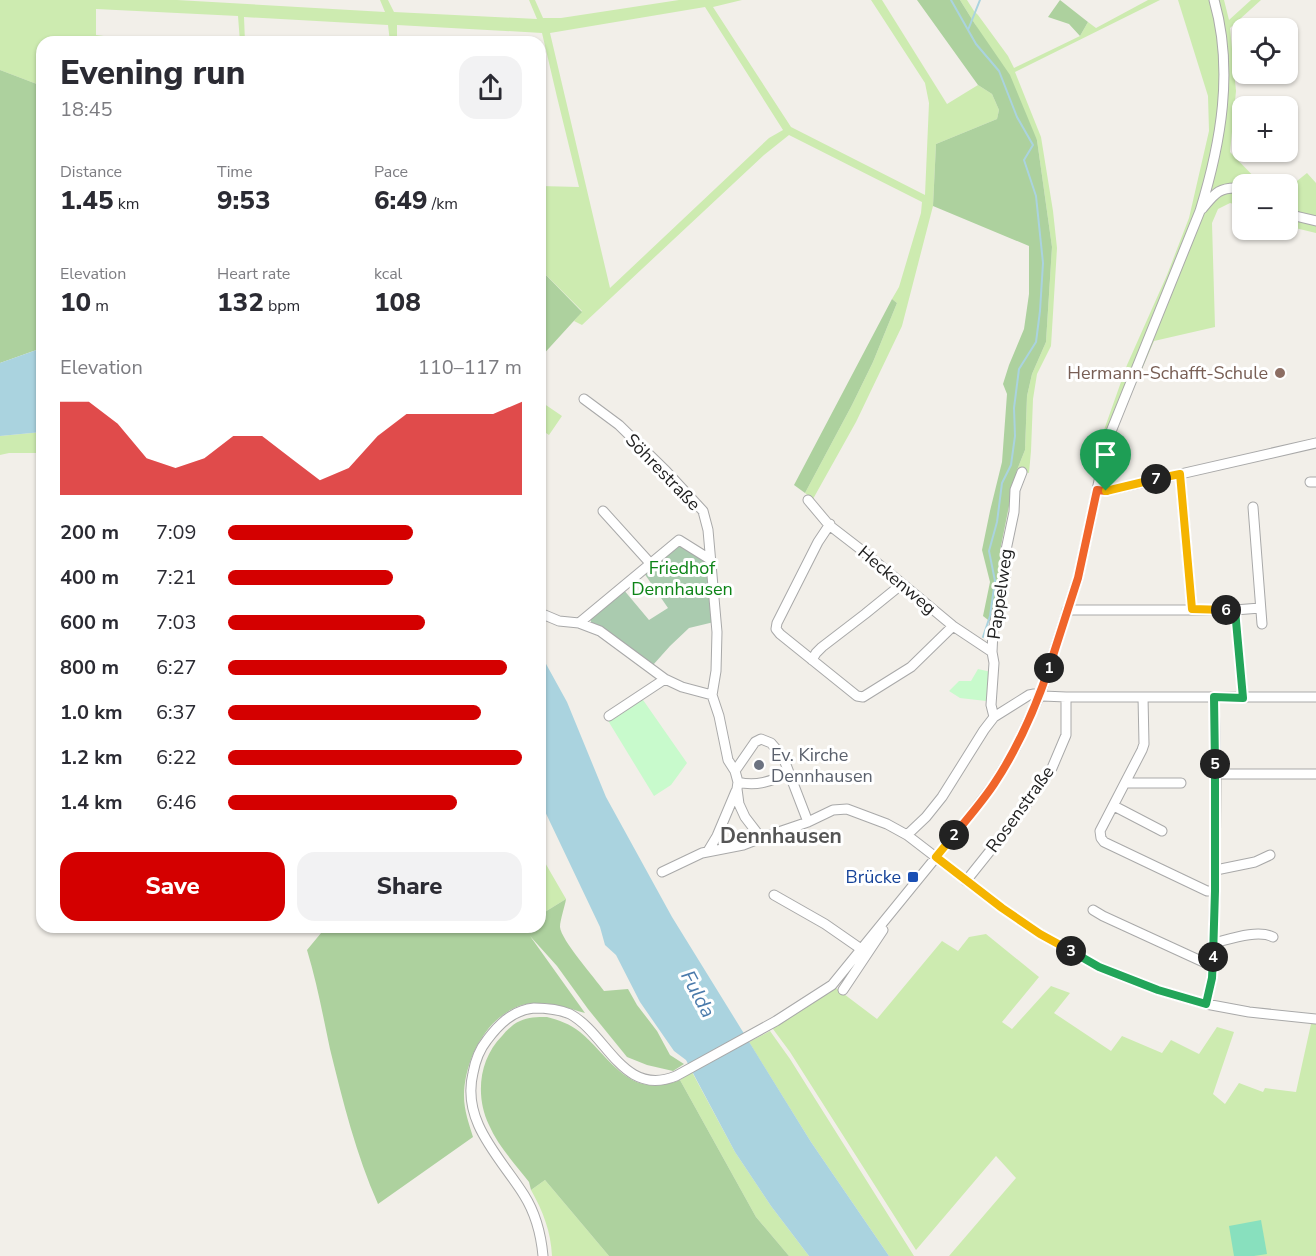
<!DOCTYPE html>
<html lang="en">
<head>
<meta charset="utf-8">
<style>
	body { margin:0; font-family:"Nunito Sans",sans-serif; background:#f2f2f3; color:#2b2b33; height:100vh; display:flex; flex-direction:column; font-size:22px; white-space:nowrap }
	* { box-sizing:border-box; margin:0 }
	p { font-size:20px; color:#7c7c81 }
	.icon { flex:none; width:33px; height:33px; fill:none; stroke:currentColor; stroke-width:2; stroke-linecap:round; stroke-linejoin:round }
	.map { position:relative; flex:1; overflow:hidden }
	.drawer { position:absolute; left:36px; top:36px; width:510px; height:897px; display:flex; flex-direction:column; background:#fff; border-radius:18px; box-shadow:0 2px 4px #0004 }
	.drawer>* { flex:none }
	.tools { position:absolute; left:1232px; top:18px; display:grid; gap:12px }
	.tools a { display:grid; place-items:center; width:66px; height:66px; border-radius:12px; background:#fff; box-shadow:0 2px 4px #0004; font-size:30px }
	.pin { position:absolute; display:grid; place-items:center; width:51px; height:51px; color:#fff; margin:-62px -26px; border-radius:50% 50% 50% 0; rotate:-45deg; box-shadow:0 0 6px #0007 }
	.pin .icon { rotate:45deg }
	.km { position:absolute; width:30px; height:30px; margin:-15px; border-radius:50%; background:#222; color:#fff; font-size:16px; line-height:30px; text-align:center }
	.round { display:grid; place-items:center; flex:none; width:63px; height:63px; border-radius:18px; background:#f2f2f3 }
	.overview { display:flex; align-items:center; justify-content:space-between; height:102px; padding:0 24px }
	h1 { font-size:33px; font-weight:800; line-height:45px }
	.stats { display:grid; grid-template-columns:repeat(3,1fr); gap:9px; height:102px; padding:6px 24px }
	.stats div { display:grid; align-content:center }
	.stats b { font-size:26px; font-weight:800 }
	.stats small { font-size:16px; font-weight:400 }
	.stats p { font-size:16px }
	.chart { height:168px; padding:12px 24px }
	.chart p { display:flex; justify-content:space-between }
	.chart svg { width:100%; height:108px; margin-top:6px; fill:#d40000; opacity:.7 }
	.action { display:flex; gap:12px; margin-top:auto; padding:12px 24px }
	.action a { flex:1; height:69px; border-radius:18px; background:#d40000; color:#fff; font-size:24px; font-weight:800; line-height:69px; text-align:center }
	.action a+a { background:#f2f2f3; color:#2b2b33 }
	ul { padding:0 24px; list-style:none; font-size:20px }
	li { display:grid; grid-template-columns:96px 72px 1fr; align-items:center; height:45px }
	li i { height:15px; border-radius:8px; background:#d40000 }
	.map>svg:first-child { display:block }
	.grass { fill:#cdebb0; fill-rule:evenodd }
	.forest { fill:#add19e }
	.cemetery { fill:#aacbaf }
	.park { fill:#c8facc }
	.pitch { fill:#88e0be }
	.water { fill:#aad3df }
	.lines { fill:none; stroke-linecap:round; stroke-linejoin:round }
	.stream { stroke:#aad3df; stroke-width:2 }
	.minor-casing { stroke:#a9a9a9; stroke-width:11 }
	.minor { stroke:#fff; stroke-width:9 }
	.split-1-casing { stroke:#fff; stroke-width:12 }
	.split-2-casing { stroke:#fff; stroke-width:12 }
	.split-3-casing { stroke:#fff; stroke-width:12 }
	.split-4-casing { stroke:#fff; stroke-width:12 }
	.split-5-casing { stroke:#fff; stroke-width:12 }
	.split-6-casing { stroke:#fff; stroke-width:12 }
	.split-7-casing { stroke:#fff; stroke-width:12 }
	.split-8-casing { stroke:#fff; stroke-width:12 }
	.split-1 { stroke:#f0652b; stroke-width:8 }
	.split-2 { stroke:#f0652b; stroke-width:8 }
	.split-3 { stroke:#f5b400; stroke-width:8 }
	.split-4 { stroke:#22a559; stroke-width:8 }
	.split-5 { stroke:#22a559; stroke-width:8 }
	.split-6 { stroke:#22a559; stroke-width:8 }
	.split-7 { stroke:#f5b400; stroke-width:8 }
	.split-8 { stroke:#f5b400; stroke-width:8 }
	.education-dot { fill:#8d6e63; stroke:#fff; stroke-width:2 }
	.worship-dot { fill:#6b7280; stroke:#fff; stroke-width:2 }
	.transit-dot { fill:#1a4fb4; stroke:#fff; stroke-width:2 }
	.labels { text-anchor:middle; dominant-baseline:central; stroke-width:6; stroke-linejoin:round; paint-order:stroke }
	.education-label { font-size:18px; fill:#785e54; stroke:#fff; text-anchor:end }
	.street-label { font-size:18px; fill:#222; stroke:#fff }
	.park-label { font-size:18px; fill:#0c8416; stroke:#fff }
	.worship-label { font-size:18px; fill:#5b616d; stroke:#fff; text-anchor:start }
	.transit-label { font-size:18px; fill:#164399; stroke:#fff; text-anchor:end }
	.water-label { font-size:20px; font-style:italic; fill:#4a7aab; stroke:#fff }
	.quarter-label { font-size:21px; font-weight:bold; fill:#555; stroke:#fff }
</style>
</head>
<body>
<div class="map">
<svg width="1316" height="1256" viewBox="0 0 1316 1256">
	<rect width="100%" height="100%" fill="#f2efe9"/>
	<!-- grass -->
	<path class="grass" d="M0,0H177L385,12L380,0H388L394,12L537,19L529,0H535L543,18H561L679,0H742L713,7L791,127L925,195L929,103L925,83L871,0H882L947,104L978,85L992,94L999,110L997,119L936,144L933,206L902,326L856,422L813,499L805,493L852,405L873,362L897,303L892,299L899,287L921,213L922,202L789,135L764,155L582,325L574,321L582,311L540,269V186L579,187L557,97L542,33L397,25V42H390L388,25L244,17L245,42H240L238,16L96,9V35L150,42H42V86L0,70ZM705,7L783,130L769,138L610,288L550,33Z
		M960,0H967L974,11L978,15L1008,56L1014,68L1080,36L1088,22L1096,28L1148,0H1160L1015,72L1041,137L1053,211L1057,248L1051,346L1037,374L1033,399L1031,451L1029,473L1017,470L1025,450L1027,396L1032,374L1046,342L1052,247L1037,140L975,24Z
		M1178,0H1224L1229,20L1251,0H1261L1230,28L1236,91L1230,152L1261,184H1242V206L1230,203L1218,209L1212,223L1215,327L1154,341L1114,435L1110,453L1100,455L1104,430L1127,365L1167,275L1189,218L1209,131L1208,96Z
		M1307,173L1316,183V233L1287,226V189Z
		M540,401L562,416L549,435L540,429Z
		M42,432V453H9L0,455V436Z
		M540,854L566,899L540,915Z
		M986,934L1039,977L1002,1022L1012,1029L1051,986L1070,993L1054,1013L1111,1051L1122,1036L1162,1053L1171,1040L1199,1054L1217,1027L1234,1032L1213,1094L1225,1104L1239,1083L1263,1092L1265,1088L1296,1092L1311,1024H1316V1256H949L1016,1178L996,1156L916,1250L790,1052L773,1029L776,1021L832,985L877,1019L942,941L958,951L969,937Z
		M770,1031L790,1059L914,1256H889L811,1142L749,1042Z
		M692,1072L735,1152L771,1206L809,1256H789L756,1217L680,1080Z
		M545,1180L609,1256H552C551,1232 543,1211 531,1190Z"/>
	<!-- forest -->
	<path class="forest" d="M917,0H960L975,24L1010,75L1037,140L1052,247L1046,342L1032,374L1027,396L1025,450L1017,470L1009,506L1000,551L1001,579L992,623L983,616L990,582L982,550L990,511L1002,462L1007,394L1003,384L1009,365L1024,329L1029,294V246L933,206L936,144L997,119L999,110L992,94L978,85Z
		M1060,0L1088,22L1080,36L1069,24L1048,17Z
		M0,70L42,86V348L0,363Z
		M540,269L582,312L540,358Z
		M892,299L897,303L873,362L852,405L805,493L794,485Z
		M566,899C565,906 560,920 560,927C561,940 595,978 604,991L628,989L637,1005L657,1031L670,1055L684,1064L673,1071L647,1065L627,1057L588,1009L557,966L530,936L585,1013C566,1007 542,999 522,1005C486,1016 464,1061 464,1096C464,1110 469,1124 473,1137L378,1204C356,1154 343,1102 330,1049C323,1016 317,983 307,950L326,927H540V915Z
		M547,1017C559,1020 570,1024 580,1032C613,1060 629,1100 680,1080L756,1217L789,1256H609L545,1180L531,1190L529,1182C515,1164 498,1146 489,1125C475,1096 479,1059 502,1036C507,1030 513,1024 520,1021C528,1017 537,1017 547,1017Z"/>
	<!-- cemetery -->
	<path class="cemetery" d="M681,543L709,561L714,622L689,628L670,646L653,665L591,622L590,616L623,589L649,620L668,608L644,573Z"/>
	<!-- park -->
	<path class="park" d="M978,669L991,672L986,701L960,698L949,691L959,681H971Z
		M641,697L687,763L671,785L654,796L607,719Z"/>
	<!-- pitch -->
	<path class="pitch" d="M1261,1220L1267,1254L1254,1256H1234L1229,1226Z"/>
	<!-- water -->
	<path class="water" d="M42,348V432L0,436V363Z
		M540,653L567,702L606,797L672,917L811,1142L889,1256H809L771,1206L735,1152L686,1060L674,1051L640,1002L616,955L605,945L600,927L540,801Z"/>
	<g class="lines">
		<!-- stream -->
		<path class="stream" d="M951,0L976,44L999,71L1017,117L1033,145L1024,160L1036,196L1043,263L1040,311L1036,342L1019,369L1014,408L1015,436L1011,465L1002,483L997,522L989,551L995,581L990,616L983,637
			M968,30L980,0"/>
		<!-- minor casing -->
		<g class="minor-casing">
			<path id="minor" d="M1202,209C1214,195 1218,187 1238,188
				M1287,214L1316,221
				M584,399L619,425L666,471L703,511L708,530L717,632L716,671L712,695L719,716L728,760L735,771L738,782L737,789L739,804L745,817L761,838
				M1180,474L1192,609
				M1310,482H1316
				M1097,490L1106,491L1316,443
				M808,500L829,525L864,552L953,626L992,652
				M1253,507L1262,624
				M603,511L650,563
				M830,524L818,542L777,623L776,629L780,634L857,696L863,697L911,667L953,626
				M1067,610H1235L1260,608
				M1235,610L1243,698
				M540,613L559,621L579,623L600,631L665,679
				M579,623L679,540L711,560
				M812,660L816,653L822,647L865,614L902,584
				M1143,697L1144,744L1142,750L1100,831L1101,838L1104,842L1207,891H1215
				M609,716L665,679L682,687L712,695
				M994,717L991,705L994,663L992,652L993,631L1005,579L1006,550L1014,512L1015,490L1022,472
				M735,771L755,742L761,739L771,743L783,757L808,822
				M1216,774H1316
				M738,782C756,787 772,781 788,773
				M1125,783H1181
				M1114,806L1162,831
				M907,835L926,817L942,797L984,730L994,717L1029,695L1034,694L1043,696L1066,697H1316
				M708,851L717,836L736,791
				M1216,870L1255,862L1270,855
				M662,872L702,853L743,845L761,838L808,822L833,810L847,809L887,824L907,835L1002,908L1040,934L1099,967L1158,990L1206,1004L1249,1012L1316,1019
				M966,881L1018,816L1052,768L1066,735V697
				M774,895L825,924L861,949
				M1093,910L1103,916L1212,966
				M1214,943C1230,939 1258,929 1273,937
				M843,990L883,930
				M1206,1004L1212,978L1215,891L1216,774L1214,697
				M543,1256C541,1234 536,1214 524,1195C501,1158 461,1122 473,1073C475,1062 479,1050 487,1040C499,1024 513,1010 534,1008C546,1008 558,1009 570,1014C607,1034 623,1098 676,1076L776,1021L832,985L968,818L994,784L1015,749L1040,695L1078,578L1108,439L1200,211C1221,143 1234,70 1214,0"/>
		</g>
		<!-- minor -->
		<use href="#minor" class="minor"/>
	</g>
	<g class="lines">
		<!-- split-1 casing -->
		<g class="split-1-casing">
			<path id="split-1" d="M1049,668L1078,578L1097,490L1106,491"/>
		</g>
		<!-- split-2 casing -->
		<g class="split-2-casing">
			<path id="split-2" d="M954,835C968,818 982,802 994,784C1018,748 1035,709 1049,668"/>
		</g>
		<!-- split-3 casing -->
		<g class="split-3-casing">
			<path id="split-3" d="M954,835L936,857L1002,908L1040,934L1071,951"/>
		</g>
		<!-- split-4 casing -->
		<g class="split-4-casing">
			<path id="split-4" d="M1071,951L1099,967L1158,990L1206,1004L1212,978L1213,957"/>
		</g>
		<!-- split-5 casing -->
		<g class="split-5-casing">
			<path id="split-5" d="M1213,957L1215,891V764"/>
		</g>
		<!-- split-6 casing -->
		<g class="split-6-casing">
			<path id="split-6" d="M1215,764L1214,697L1243,698L1235,610H1226"/>
		</g>
		<!-- split-7 casing -->
		<g class="split-7-casing">
			<path id="split-7" d="M1156,479L1180,474L1192,609L1226,610"/>
		</g>
		<!-- split-8 casing -->
		<g class="split-8-casing">
			<path id="split-8" d="M1106,491L1156,479"/>
		</g>
		<!-- split-1 -->
		<use href="#split-1" class="split-1"/>
		<!-- split-2 -->
		<use href="#split-2" class="split-2"/>
		<!-- split-3 -->
		<use href="#split-3" class="split-3"/>
		<!-- split-4 -->
		<use href="#split-4" class="split-4"/>
		<!-- split-5 -->
		<use href="#split-5" class="split-5"/>
		<!-- split-6 -->
		<use href="#split-6" class="split-6"/>
		<!-- split-7 -->
		<use href="#split-7" class="split-7"/>
		<!-- split-8 -->
		<use href="#split-8" class="split-8"/>
	</g>
	<!-- markers -->
	<circle class="education-dot" cx="1280" cy="373" r="6"/>
	<circle class="worship-dot" cx="759" cy="765" r="6"/>
	<rect class="transit-dot" x="907" y="871" width="12" height="12" rx="3"/>
	<g class="labels">
		<!-- education labels -->
		<g class="education-label">
			<text x="1268" y="373">Hermann-Schafft-Schule</text>
		</g>
		<!-- street labels -->
		<g class="street-label">
			<text transform="translate(663 472) rotate(46)">Söhrestraße</text>
			<text transform="translate(897 580) rotate(40)">Heckenweg</text>
			<text transform="translate(1000 594) rotate(-82)">Pappelweg</text>
			<text transform="translate(1020 809) rotate(-54)">Rosenstraße</text>
		</g>
		<!-- park labels -->
		<g class="park-label">
			<text x="682" y="568">Friedhof<tspan x="682" dy="21">Dennhausen</tspan></text>
		</g>
		<!-- worship labels -->
		<g class="worship-label">
			<text x="771" y="755">Ev. Kirche<tspan x="771" dy="21">Dennhausen</tspan></text>
		</g>
		<!-- transit labels -->
		<g class="transit-label">
			<text x="901" y="877">Brücke</text>
		</g>
		<!-- water labels -->
		<g class="water-label">
			<text transform="translate(698 994) rotate(62)">Fulda</text>
		</g>
		<!-- quarter labels -->
		<g class="quarter-label">
			<text x="781" y="836">Dennhausen</text>
		</g>
	</g>
</svg>
<div class="tools">
<a><svg class="icon" aria-label="locate" viewBox="0 0 24 24"><circle cx="12" cy="12" r="6"/><path d="M12 2v4M12 18v4M2 12h4M18 12h4"/></svg></a>
<a>+</a>
<a>−</a>
</div>
<div class="pin" style="left:1106px;top:491px;background:#1e9e55"><svg class="icon" aria-label="arrive" viewBox="0 0 24 24"><path d="M6 21V4h12l-3 4 3 4H6"/></svg></div>
<b class="km" style="left:1049px;top:668px">1</b>
<b class="km" style="left:954px;top:835px">2</b>
<b class="km" style="left:1071px;top:951px">3</b>
<b class="km" style="left:1213px;top:957px">4</b>
<b class="km" style="left:1215px;top:764px">5</b>
<b class="km" style="left:1226px;top:610px">6</b>
<b class="km" style="left:1156px;top:479px">7</b>
<section class="drawer">
<div class="overview"><div><h1>Evening run</h1><p>18:45</p></div><a class="round"><svg class="icon" aria-label="share" viewBox="0 0 24 24"><path d="M12 15V3M7 8l5-5 5 5M5 13v7h14v-7"/></svg></a></div>
<div class="stats">
<div><p>Distance</p><b>1.45<small> km</small></b></div>
<div><p>Time</p><b>9:53</b></div>
<div><p>Pace</p><b>6:49<small> /km</small></b></div>
</div>
<div class="stats">
<div><p>Elevation</p><b>10<small> m</small></b></div>
<div><p>Heart rate</p><b>132<small> bpm</small></b></div>
<div><p>kcal</p><b>108</b></div>
</div>
<div class="chart"><p><span>Elevation</span>110–117 m</p>
<svg viewBox="0 0 160 44" preserveAspectRatio="none"><path d="M0 44V6L10 6L20 15L30 29L40 33L50 29L60 20L70 20L80 29L90 38L100 33L110 20L120 11L130 11L140 11L150 11L160 6V44z"/></svg>
</div>
<ul>
<li><b>200 m</b>7:09<i style="width:63%"></i></li>
<li><b>400 m</b>7:21<i style="width:56%"></i></li>
<li><b>600 m</b>7:03<i style="width:67%"></i></li>
<li><b>800 m</b>6:27<i style="width:95%"></i></li>
<li><b>1.0 km</b>6:37<i style="width:86%"></i></li>
<li><b>1.2 km</b>6:22<i style="width:100%"></i></li>
<li><b>1.4 km</b>6:46<i style="width:78%"></i></li>
</ul>
<div class="action"><a>Save</a><a>Share</a></div>
</section>
</div>
</body>
</html>
